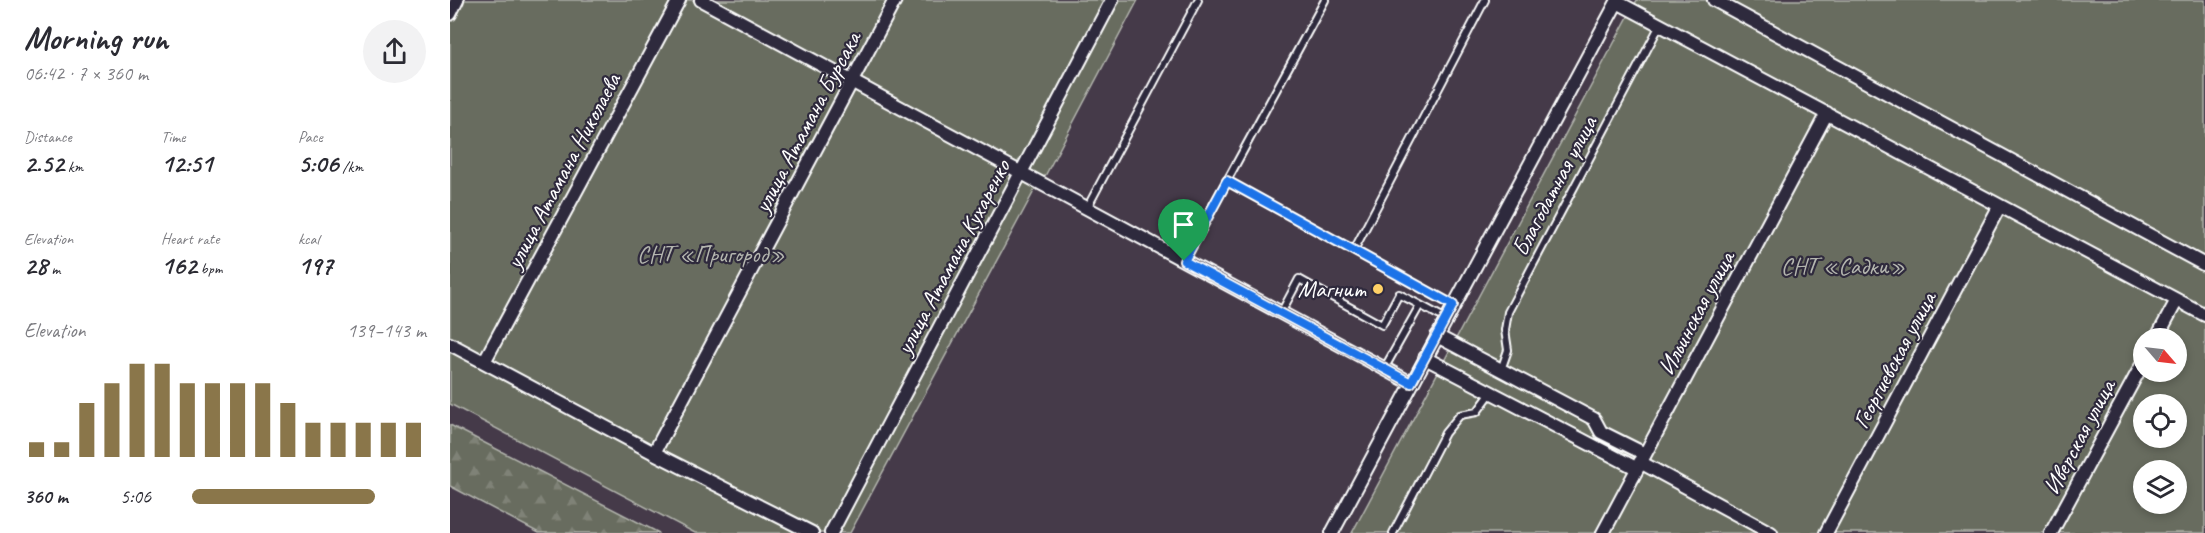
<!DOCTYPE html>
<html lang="en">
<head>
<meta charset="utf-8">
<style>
	body { margin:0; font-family:Caveat,sans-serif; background:#f2f2f3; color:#2b2b33; height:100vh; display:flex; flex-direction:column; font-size:22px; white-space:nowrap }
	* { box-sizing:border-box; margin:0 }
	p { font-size:20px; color:#7c7c81 }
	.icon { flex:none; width:33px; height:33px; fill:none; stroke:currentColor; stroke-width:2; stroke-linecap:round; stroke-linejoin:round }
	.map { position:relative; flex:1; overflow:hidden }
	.drawer { display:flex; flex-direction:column; background:#fff; width:450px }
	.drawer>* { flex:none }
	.needle { width:39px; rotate:118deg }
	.tools { position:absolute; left:1683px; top:328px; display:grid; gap:12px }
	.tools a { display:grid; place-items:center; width:54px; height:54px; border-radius:50%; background:#fff; box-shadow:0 3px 9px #0003; font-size:30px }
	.pin { position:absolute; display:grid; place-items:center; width:51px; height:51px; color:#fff; margin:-62px -26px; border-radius:50% 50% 50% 0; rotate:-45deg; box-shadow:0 0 6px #0007 }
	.pin .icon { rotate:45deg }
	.round { display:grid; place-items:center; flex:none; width:63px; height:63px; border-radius:32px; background:#f2f2f3 }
	.head { display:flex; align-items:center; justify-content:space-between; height:102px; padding:0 24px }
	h1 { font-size:33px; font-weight:700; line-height:45px }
	.metrics { display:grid; grid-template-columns:repeat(3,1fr); gap:9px; height:102px; padding:6px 24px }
	.metrics div { display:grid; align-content:center }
	.metrics b { font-size:26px; font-weight:700 }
	.metrics small { font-size:16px; font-weight:400 }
	.metrics p { font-size:16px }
	.chart { height:168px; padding:12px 24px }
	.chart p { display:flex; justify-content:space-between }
	.chart svg { width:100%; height:108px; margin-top:6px; stroke:#8a764a; stroke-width:6 }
	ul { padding:0 24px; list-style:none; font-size:20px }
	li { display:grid; grid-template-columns:96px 72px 1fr; align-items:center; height:45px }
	li i { height:15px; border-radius:8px; background:#8a764a }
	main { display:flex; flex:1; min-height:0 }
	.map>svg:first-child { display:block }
	.forest { fill:url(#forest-firs); stroke:#b4b6af; stroke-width:1.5 }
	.garden { fill:#686c5f; stroke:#b4b6af; stroke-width:1.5; fill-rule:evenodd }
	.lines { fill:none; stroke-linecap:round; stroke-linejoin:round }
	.service-casing { stroke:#fff; stroke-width:10 }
	.minor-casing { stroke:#fff; stroke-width:16 }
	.service { stroke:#2f2a3d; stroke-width:6 }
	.minor { stroke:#2f2a3d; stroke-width:12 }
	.route-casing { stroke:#fff; stroke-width:12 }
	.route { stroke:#1a73e8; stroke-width:8 }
	.poi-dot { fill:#ffd166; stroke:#2f2a3d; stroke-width:2 }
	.labels { text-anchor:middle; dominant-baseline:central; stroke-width:4.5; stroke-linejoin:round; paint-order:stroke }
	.street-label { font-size:24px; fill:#fff; stroke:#2f2a3d }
	.park-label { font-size:24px; fill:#b4b6af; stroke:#2f2a3d }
	.poi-label { font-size:24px; fill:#fff; stroke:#2f2a3d; text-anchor:end }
</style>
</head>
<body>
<main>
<section class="drawer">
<div class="head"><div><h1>Morning run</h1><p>06:42 · 7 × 360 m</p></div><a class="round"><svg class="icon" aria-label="share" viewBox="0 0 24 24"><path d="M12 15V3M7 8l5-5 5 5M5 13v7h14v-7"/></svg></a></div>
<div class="metrics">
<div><p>Distance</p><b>2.52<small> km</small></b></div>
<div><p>Time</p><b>12:51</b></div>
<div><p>Pace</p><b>5:06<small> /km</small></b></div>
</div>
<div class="metrics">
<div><p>Elevation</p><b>28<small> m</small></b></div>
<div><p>Heart rate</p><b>162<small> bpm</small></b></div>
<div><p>kcal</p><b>197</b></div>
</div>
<div class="chart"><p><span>Elevation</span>139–143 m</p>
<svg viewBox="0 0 160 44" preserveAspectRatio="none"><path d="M5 44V38M15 44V38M25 44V22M35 44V14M45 44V6M55 44V6M65 44V14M75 44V14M85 44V14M95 44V14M105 44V22M115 44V30M125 44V30M135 44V30M145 44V30M155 44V30"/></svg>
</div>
<ul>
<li><b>360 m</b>5:06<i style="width:78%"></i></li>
</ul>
</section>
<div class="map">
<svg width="1755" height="533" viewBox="0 0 1755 533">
	<defs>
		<pattern id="forest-firs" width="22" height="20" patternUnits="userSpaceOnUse" patternTransform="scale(1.5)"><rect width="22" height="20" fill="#686c5f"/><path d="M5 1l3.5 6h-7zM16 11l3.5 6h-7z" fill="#7f8277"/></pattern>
	</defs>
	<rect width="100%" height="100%" fill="#453a49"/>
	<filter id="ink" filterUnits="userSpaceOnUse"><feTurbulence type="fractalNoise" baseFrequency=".0167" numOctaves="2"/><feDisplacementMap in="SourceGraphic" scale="12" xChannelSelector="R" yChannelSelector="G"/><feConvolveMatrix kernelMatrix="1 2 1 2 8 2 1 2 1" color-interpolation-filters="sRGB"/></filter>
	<g filter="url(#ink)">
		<!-- forest -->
		<path class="forest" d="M0,425L209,533H89L0,486Z"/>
		<!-- garden -->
		<path class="garden" d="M0,0H688L595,176L589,182L400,533H245L0,404Z
			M1187,0H1755V533H902ZM1694,339H1726V372H1694ZM1694,405H1726V438H1694ZM1694,471H1726V504H1694Z"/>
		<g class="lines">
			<!-- service casing -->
			<g class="service-casing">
				<path id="service" d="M777,181L1003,305
					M637,208L748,0
					M904,250L1035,0
					M734,260L875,0
					M970,305L996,319
					M831,313L849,279L932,325L949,294L970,305L934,369
					M1051,370L1058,350L1055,330L1058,312L1210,25
					M943,533L995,433L1010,415L1027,412L1041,393"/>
			</g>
			<!-- minor casing -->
			<g class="minor-casing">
				<path id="minor" d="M251,0L961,383
					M1264,0L1755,265
					M1167,2L1727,300L1706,339
					M0,14L7,0
					M1727,300L1755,315
					M987,336L1144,419L1151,432L1195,454
					M0,344L204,453L362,533
					M975,358L1186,468
					M34,362L229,0
					M204,453L445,0
					M1190,462L1321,533
					M381,533L662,0
					M882,533L1168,0
					M1153,533L1377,113
					M1376,533L1549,207
					M1601,533L1694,361"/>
			</g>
			<!-- service -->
			<use href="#service" class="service"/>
			<!-- minor -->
			<use href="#minor" class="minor"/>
		</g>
	</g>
	<g class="lines" filter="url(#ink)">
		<!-- route casing -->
		<g class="route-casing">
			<path id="route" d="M777,181L1003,305L961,383L734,261Z"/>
		</g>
		<!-- route -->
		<use href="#route" class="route"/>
	</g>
	<!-- markers -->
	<circle class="poi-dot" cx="928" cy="289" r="6"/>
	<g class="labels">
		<!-- street labels -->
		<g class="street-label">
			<text transform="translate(357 122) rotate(-62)">улица Атамана Бурсака</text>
			<text transform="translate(113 171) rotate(-62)">улица Атамана Николаева</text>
			<text transform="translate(1104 186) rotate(-62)">Благодатная улица</text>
			<text transform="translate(503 257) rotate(-62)">улица Атамана Кухаренко</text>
			<text transform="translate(1246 313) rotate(-62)">Ильинская улица</text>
			<text transform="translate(1444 360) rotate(-62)">Георгиевская улица</text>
			<text transform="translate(1629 437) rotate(-62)">Иверская улица</text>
		</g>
		<!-- park labels -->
		<g class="park-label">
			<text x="261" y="254">СНТ «Пригород»</text>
			<text x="1393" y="266">СНТ «Садки»</text>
		</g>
		<!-- poi labels -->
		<g class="poi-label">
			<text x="916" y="289">Магнит</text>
		</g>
	</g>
</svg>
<div class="tools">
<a><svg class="needle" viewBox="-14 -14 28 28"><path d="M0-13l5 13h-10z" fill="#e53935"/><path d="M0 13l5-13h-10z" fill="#7c7c81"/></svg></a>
<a><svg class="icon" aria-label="locate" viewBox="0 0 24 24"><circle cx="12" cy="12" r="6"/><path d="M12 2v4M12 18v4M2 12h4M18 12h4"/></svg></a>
<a><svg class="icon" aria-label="layers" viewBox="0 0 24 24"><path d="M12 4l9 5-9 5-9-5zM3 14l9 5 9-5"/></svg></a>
</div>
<div class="pin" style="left:734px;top:261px;background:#1e9e55"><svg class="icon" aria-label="arrive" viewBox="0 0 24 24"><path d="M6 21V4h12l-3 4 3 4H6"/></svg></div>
</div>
</main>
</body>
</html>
